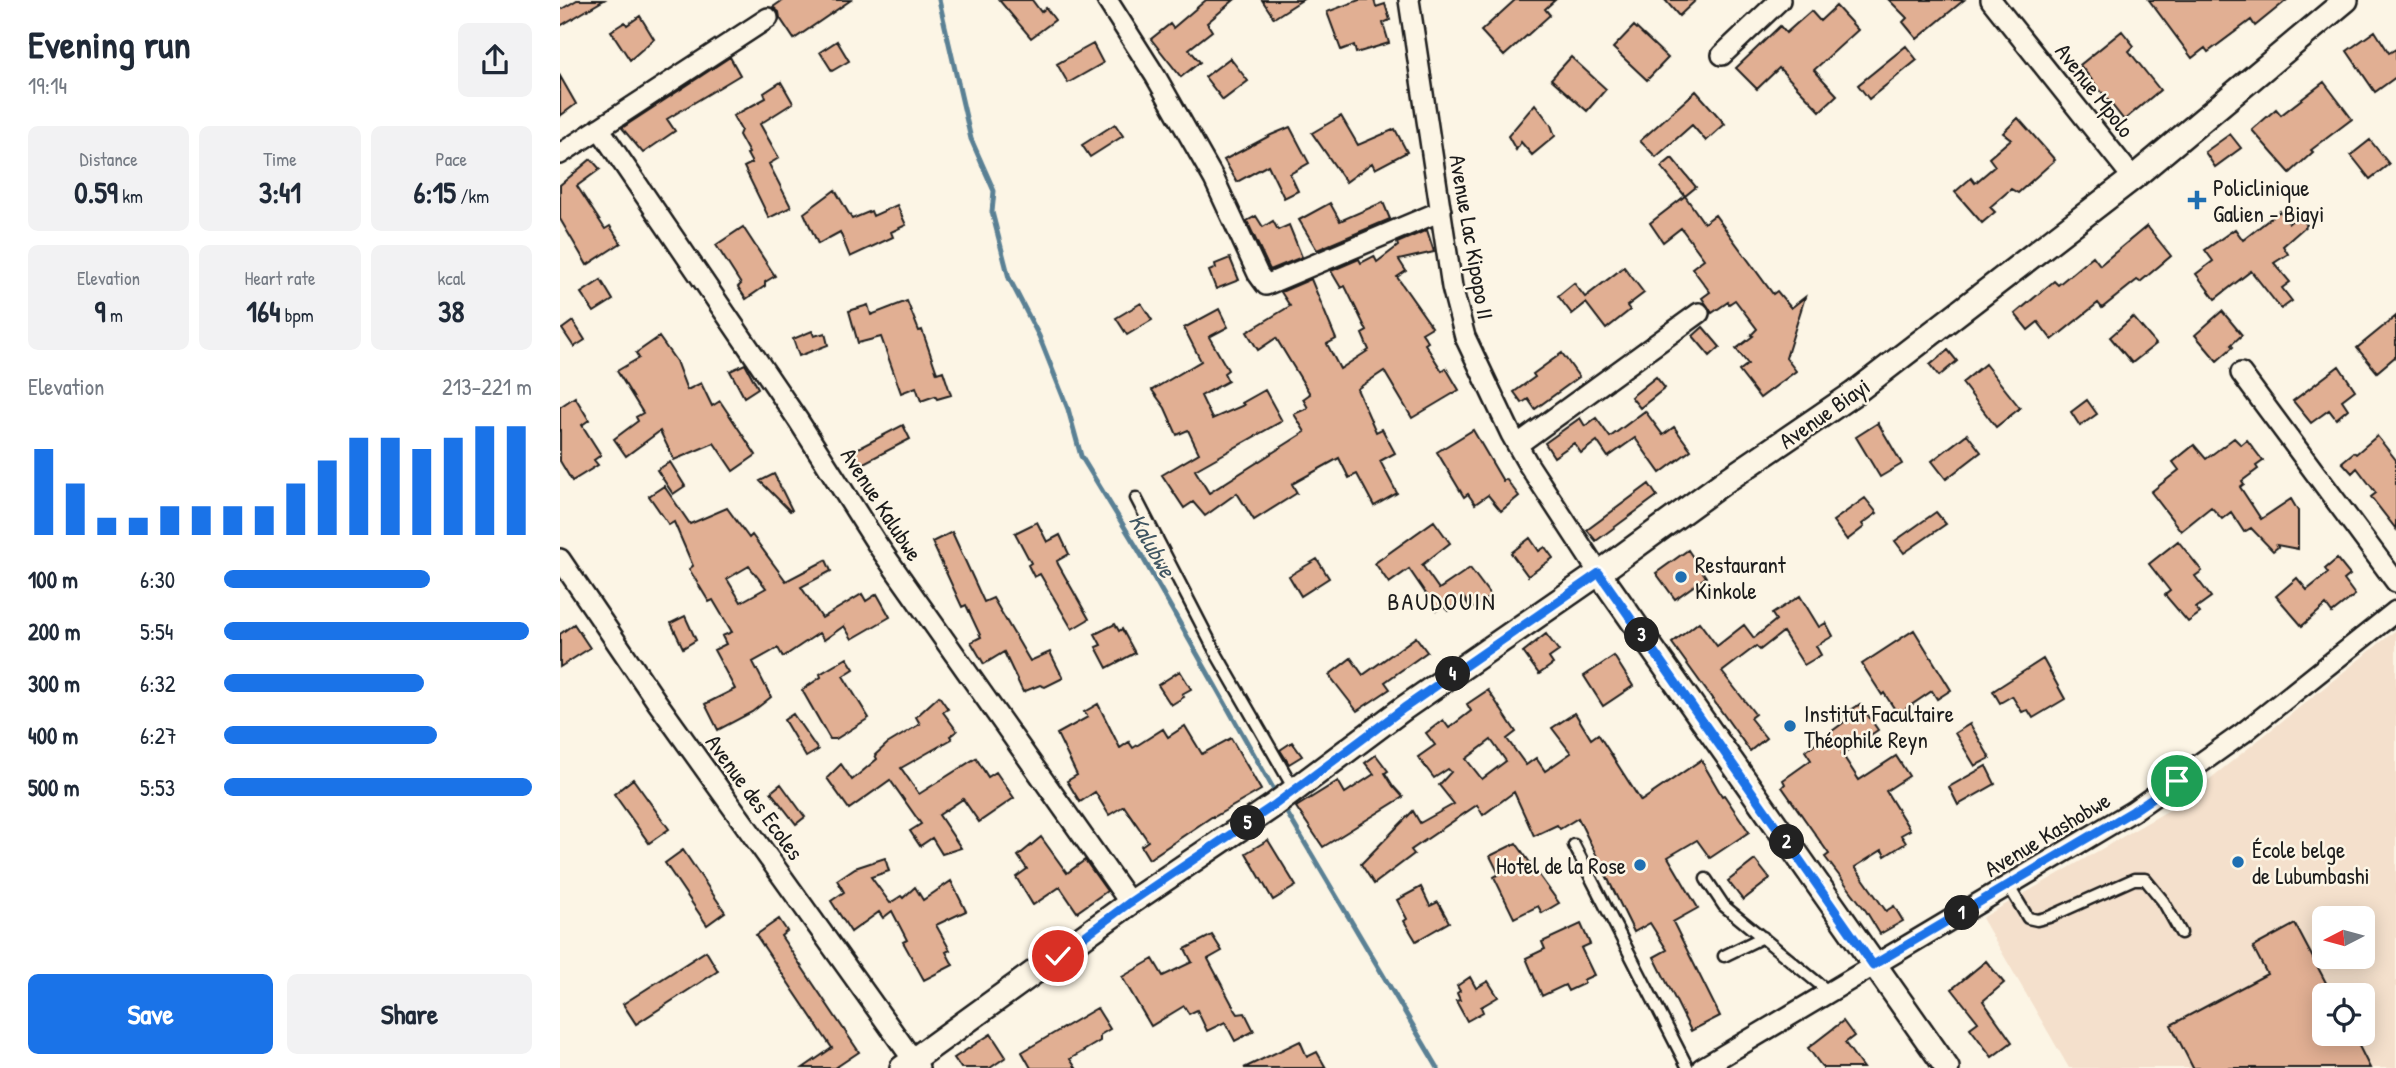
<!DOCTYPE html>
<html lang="en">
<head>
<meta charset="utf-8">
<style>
	body { margin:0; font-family:"Patrick Hand",sans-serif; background:#f2f2f3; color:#1f2937; height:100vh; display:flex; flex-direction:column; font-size:26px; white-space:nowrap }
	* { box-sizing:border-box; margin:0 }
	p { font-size:23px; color:#747a83 }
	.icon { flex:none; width:38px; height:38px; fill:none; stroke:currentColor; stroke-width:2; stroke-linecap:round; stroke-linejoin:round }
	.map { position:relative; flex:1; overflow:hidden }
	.drawer { display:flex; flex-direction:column; background:#fff; width:560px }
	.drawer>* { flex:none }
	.needle { width:46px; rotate:264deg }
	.controls { position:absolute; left:1752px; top:906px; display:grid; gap:14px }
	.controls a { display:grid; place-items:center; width:63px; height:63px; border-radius:10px; background:#fff; box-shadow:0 4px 18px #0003; font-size:35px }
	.pin { position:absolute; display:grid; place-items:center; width:60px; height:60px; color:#fff; margin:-30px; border:4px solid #fff; border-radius:50%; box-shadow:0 2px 7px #0007 }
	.km { position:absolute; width:35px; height:35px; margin:-18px; border-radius:50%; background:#222; color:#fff; font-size:19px; line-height:35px; text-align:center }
	.round { display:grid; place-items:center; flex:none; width:74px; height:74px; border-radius:10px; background:#f2f2f3 }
	.overview { display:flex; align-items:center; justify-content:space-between; height:119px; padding:0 28px }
	h1 { font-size:38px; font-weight:800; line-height:52px }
	.stats { display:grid; grid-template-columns:repeat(3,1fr); gap:10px; height:119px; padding:7px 28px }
	.stats div { display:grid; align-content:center; border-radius:10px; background:#f2f2f3; text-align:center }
	.stats b { font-size:30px; font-weight:800 }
	.stats small { font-size:19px; font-weight:400 }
	.stats p { font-size:19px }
	.chart { height:196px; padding:14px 28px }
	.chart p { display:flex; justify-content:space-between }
	.chart svg { width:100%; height:126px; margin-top:7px; stroke:#1a73e8; stroke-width:6 }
	.action { display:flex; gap:14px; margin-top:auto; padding:14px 28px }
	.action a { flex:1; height:80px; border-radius:10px; background:#1a73e8; color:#fff; font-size:28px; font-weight:800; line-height:80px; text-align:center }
	.action a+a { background:#f2f2f3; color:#1f2937 }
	ul { padding:0 28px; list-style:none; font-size:23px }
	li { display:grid; grid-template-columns:112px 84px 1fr; align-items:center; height:52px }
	li i { height:18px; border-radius:9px; background:#1a73e8 }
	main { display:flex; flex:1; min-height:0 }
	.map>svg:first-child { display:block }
	.built { fill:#f4e0cc; fill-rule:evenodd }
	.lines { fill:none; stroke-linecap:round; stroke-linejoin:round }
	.stream { stroke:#5a8094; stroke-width:5 }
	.building { fill:#e1af93; stroke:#1c1c1c; stroke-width:2; fill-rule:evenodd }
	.service-casing { stroke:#1c1c1c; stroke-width:15 }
	.minor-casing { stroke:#1c1c1c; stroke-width:24 }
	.tertiary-casing { stroke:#1c1c1c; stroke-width:28 }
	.service { stroke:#fcf5e5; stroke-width:10 }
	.minor { stroke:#fcf5e5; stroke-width:19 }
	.tertiary { stroke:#fcf5e5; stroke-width:23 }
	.route-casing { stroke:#fff; stroke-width:14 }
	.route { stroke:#1a73e8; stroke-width:9 }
	.poi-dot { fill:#1f6fb2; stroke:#fcf5e5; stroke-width:2.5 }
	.labels { text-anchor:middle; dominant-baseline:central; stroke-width:5; stroke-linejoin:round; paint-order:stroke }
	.street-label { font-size:23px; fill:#1c1c1c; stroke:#fcf5e5 }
	.poi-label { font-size:23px; fill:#1c1c1c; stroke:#fcf5e5; text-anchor:start }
	.water-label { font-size:24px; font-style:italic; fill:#405662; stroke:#fcf5e5 }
	.neighbourhood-label { font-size:24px; letter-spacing:2px; fill:#1c1c1c; stroke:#fcf5e5 }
</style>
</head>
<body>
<main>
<section class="drawer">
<div class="overview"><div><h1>Evening run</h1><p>19:14</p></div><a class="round"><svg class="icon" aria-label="share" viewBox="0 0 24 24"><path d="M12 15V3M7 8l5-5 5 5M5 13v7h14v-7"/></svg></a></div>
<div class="stats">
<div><p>Distance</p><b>0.59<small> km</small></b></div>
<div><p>Time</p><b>3:41</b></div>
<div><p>Pace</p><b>6:15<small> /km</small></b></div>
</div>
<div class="stats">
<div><p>Elevation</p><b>9<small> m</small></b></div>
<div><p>Heart rate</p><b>164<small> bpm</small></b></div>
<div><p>kcal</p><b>38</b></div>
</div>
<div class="chart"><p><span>Elevation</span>213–221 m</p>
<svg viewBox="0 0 160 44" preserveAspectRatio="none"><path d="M5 44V14M15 44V26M25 44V38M35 44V38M45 44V34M55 44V34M65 44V34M75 44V34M85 44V26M95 44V18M105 44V10M115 44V10M125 44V14M135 44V10M145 44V6M155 44V6"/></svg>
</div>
<ul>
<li><b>100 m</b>6:30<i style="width:67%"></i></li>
<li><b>200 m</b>5:54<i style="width:99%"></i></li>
<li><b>300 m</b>6:32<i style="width:65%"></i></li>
<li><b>400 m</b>6:27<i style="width:69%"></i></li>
<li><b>500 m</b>5:53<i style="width:100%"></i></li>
</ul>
<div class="action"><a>Save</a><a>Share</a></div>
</section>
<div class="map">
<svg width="1836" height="1068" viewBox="0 0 1836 1068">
	<rect width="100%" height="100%" fill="#fcf5e5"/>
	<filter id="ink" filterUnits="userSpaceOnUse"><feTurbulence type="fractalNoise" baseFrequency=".0143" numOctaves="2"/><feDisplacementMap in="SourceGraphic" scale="14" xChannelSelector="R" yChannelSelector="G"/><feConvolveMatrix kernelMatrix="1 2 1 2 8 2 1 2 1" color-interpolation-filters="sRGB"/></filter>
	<g filter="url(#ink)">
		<!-- built -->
		<path class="built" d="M1836,630V1068H1509L1422,918L1616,806ZM1764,919H1802V957H1764ZM1764,996H1802V1034H1764Z"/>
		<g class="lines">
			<!-- stream -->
			<path class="stream" d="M379,0L411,139L434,191L432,212L449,278L479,336L508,409L521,456L579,551L718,797
				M723,806L878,1068"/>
		</g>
		<!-- building -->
		<path class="building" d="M17,0H44L0,26V10Z
			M223,0H291L234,39L220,18L219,12L213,7Z
			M439,0H472L481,12L486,8L495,20L471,38Z
			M646,0H674L647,23L652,31L629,49L640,62L621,77L591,39L610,24L613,28Z
			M702,0H742L714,18Z
			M799,0H814L816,7L825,4L830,20L823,23L829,43L796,53L794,45L781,50L767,12Z
			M955,0H995L985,9L990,15L944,56L921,31Z
			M1105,0H1136L1119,16Z
			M1329,0H1404L1357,39L1343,22L1347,18Z
			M1589,0H1727L1695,26L1691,20L1648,52L1645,48L1632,58Z
			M1276,6L1298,30L1254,70L1277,95L1260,111L1219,68L1197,89L1176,68L1220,26L1226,33L1251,11L1260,21Z
			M80,16L94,39L70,60L51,31L65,22L67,25Z
			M1074,26L1108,58L1087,80L1053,48Z
			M1562,31L1574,46L1569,51L1600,90L1564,120L1520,65Z
			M1815,31L1829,53L1836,49V77L1815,92L1787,51Z
			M277,41L289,61L272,71L260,52Z
			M533,44L543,63L508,83L497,64Z
			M1346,46L1357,60L1309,99L1298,85Z
			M170,57L180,75L107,119L115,131L83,153L62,128Z
			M1011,57L1046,89L1027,111L991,79Z
			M670,58L688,81L663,100L645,77Z
			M0,76L16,104L0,116Z
			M221,82L233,103L200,124L219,158L209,164L231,207L209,218L184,167L192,163L187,154L189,153L179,135L181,130L173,116L206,98L204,93Z
			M1764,82L1792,119L1751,150L1753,152L1730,173L1692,130L1716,109L1721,115Z
			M1136,91L1165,124L1146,141L1132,125L1096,157L1080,141Z
			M975,104L991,125L995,136L972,155L961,142L956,150L948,136Z
			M781,116L798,145L835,129L847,152L815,169L812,163L786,182L752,133Z
			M1458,118L1495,160L1458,193L1451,189L1430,207L1435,212L1422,223L1395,192L1411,178L1415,183L1435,166L1429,158L1451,139L1443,133Z
			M555,124L563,136L530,157L522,145Z
			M730,127L749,163L730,174L738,191L724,198L708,165L677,182L664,160L711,135Z
			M1670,134L1681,148L1655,167L1645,152Z
			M1810,140L1829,164L1810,179L1791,155Z
			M1112,158L1136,187L1125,196L1101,167Z
			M31,159L40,169L17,186L45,229L50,226L61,243L27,265L0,219V185Z
			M275,190L292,219L311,211L313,216L337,205L346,225L331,232L333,237L290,257L280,232L258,244L244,213Z
			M1125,196L1144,223L1155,215L1213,294L1217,291L1231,308L1245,297L1226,358L1236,371L1200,398L1179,371L1188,364L1176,349L1193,336L1191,335L1197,329L1175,300L1169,304L1168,302L1152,313L1142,298L1150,292L1132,268L1144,259L1121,228L1103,242L1090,223Z
			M823,202L830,219L757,250L739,220L770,203L780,221Z
			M1720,211L1729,223L1739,215L1747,225L1723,246L1728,254L1714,263L1730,282L1722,288L1732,301L1721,309L1691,271L1655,299L1636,274L1653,261L1645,250L1675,229L1683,240Z
			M696,216L703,227L713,221L718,230L729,225L742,257L710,270L687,221Z
			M1587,226L1611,256L1580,282L1577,280L1542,308L1538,303L1492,340L1478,322L1468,330L1455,314L1494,281L1498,285L1533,256L1540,265Z
			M183,227L215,276L205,282V286L186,299L178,287L181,284L156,245Z
			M867,230L874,252L839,260L846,271L837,277L872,327L862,333L868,342L865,344L882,371L886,368L899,390L852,418L824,371L797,389L816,432L822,429L835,453L820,461L837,493L814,506L797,474L789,478L779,458L732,484L737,493L694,520L677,493L645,516L633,502L624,508L602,475L639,453L628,430L617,435L605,408L592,390L641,361L624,328L659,309L668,327L649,337L668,370L664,373L668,381L641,396L652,419L684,405L682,403L705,390L722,421L635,470L649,493L745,432L734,414L748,408L743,399L750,394L716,338L698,350L687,332L730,306L721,292L751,279L776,339L767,344L780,369L809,350L802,334L807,331L785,286L781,288L771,271L799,259L801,263L814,256L817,262L838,246L837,243Z
			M670,258L679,280L656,289L649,271L656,268L655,264Z
			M1064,267L1084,293L1067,306L1070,310L1046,329L1026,303L1012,314L998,296L1014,283L1025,297Z
			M41,280L53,300L34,312L21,293Z
			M347,301L359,331L362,330L377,373L383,371L391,395L377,399L375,396L361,401L356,387L341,393L321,337L298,343L289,311L308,305L311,315Z
			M581,303L592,320L567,335L556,318Z
			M1662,311L1682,335L1671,345L1673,347L1657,361L1635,335Z
			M1836,316V356L1817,372L1797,348Z
			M1573,317L1596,344L1572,363L1550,337Z
			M13,321L25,340L14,347L2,329Z
			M1143,327L1160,347L1150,356L1133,336Z
			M252,331L254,336L265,333L268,345L239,356L233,339Z
			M99,337L116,361L127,390L141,383L152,406L160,401L196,455L173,471L154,443L114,460L100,431L66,456L54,439L78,421L76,417L83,413L57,371L79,358L76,353Z
			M1388,350L1397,361L1379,376L1370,365Z
			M1002,353L1019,377L975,409L968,399L962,403L954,392L975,377L973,374Z
			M185,364L198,388L184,397L170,371Z
			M1425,364L1460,408L1436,427L1402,383Z
			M1779,366L1795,390L1782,400L1788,409L1776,419L1769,410L1751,423L1733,401Z
			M1096,377L1105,388L1080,408L1071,397Z
			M15,397L29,420L22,425L41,455L34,460L38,465L12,481L0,461V407Z
			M1527,400L1537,414L1520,426L1511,412Z
			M1085,411L1103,435L1114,427L1131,450L1100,473L1075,438L1048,457L1037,441L1021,453L1014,443L994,457L985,443L1020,418L1025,426L1036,418L1050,437Z
			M1318,423L1342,464L1320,477L1296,437Z
			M343,425L350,439L296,467L289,453Z
			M913,430L943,481L946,479L959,496L941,511L928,495L915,504L908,494L904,497L877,452Z
			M1407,434L1421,452L1386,479L1372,461Z
			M1817,436L1836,460V529L1811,497L1816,493L1797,468L1792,473L1782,462L1794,452L1796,454Z
			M1674,438L1681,445L1687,440L1703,461L1696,466L1698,469L1682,481L1684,484L1680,487L1701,519L1731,499L1738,511V549L1717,545L1718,547L1713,551L1691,528L1684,532L1671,512L1662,519L1651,507L1621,531L1591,492L1619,470L1613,462L1634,445L1646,459Z
			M110,462L125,486L113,494L97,470Z
			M214,474L232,510L230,511L200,481Z
			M1089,484L1097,496L1036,541L1027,530Z
			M104,486L130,524L167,508L189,538L192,535L226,581L266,560L271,571L241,587L262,618L302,594L306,601L317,594L330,617L292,639L284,626L264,640L259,633L223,657L218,648L193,662L211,697L192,712L158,730L145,704L175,689L154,650L166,644L162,636L172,632L153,600L149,602L129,569L133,566L114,522L109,525L89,496ZM189,566L206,588L181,602L167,579Z
			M1305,498L1317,513L1302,524L1304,527L1287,540L1273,521Z
			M1376,512L1386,524L1344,553L1335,541Z
			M874,521L890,543L862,565L879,589L910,568L931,596L911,609L904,598L888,611L882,605L877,610L849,569L829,583L815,563Z
			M477,522L487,542L500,535L509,554L497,561L498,564L529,619L512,629L480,574L474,577L468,565L471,563L455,533Z
			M392,532L424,602L433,598L470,661L490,652L503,678L485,687L480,685L463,692L444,652L424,664L411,642L421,637L406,605L402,607L372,542Z
			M970,538L979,551L985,547L993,558L968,576L951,553Z
			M1618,541L1642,571L1635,576L1651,597L1636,608L1640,613L1628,622L1605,595L1610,591L1589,564Z
			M1128,550L1146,577L1115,599L1096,573Z
			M757,559L769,578L741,596L729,576Z
			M1777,559L1790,575L1784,580L1795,595L1772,613L1766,605L1742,626L1716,596L1737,578L1747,590L1768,573L1765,569Z
			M1240,596L1259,627L1266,623L1273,636L1256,646L1261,655L1244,665L1223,632L1200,650L1196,646L1162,672L1195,714L1190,718L1206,738L1190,751L1112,643L1139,622L1157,646L1184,625L1194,638L1216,620L1212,614Z
			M125,616L136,640L123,648L111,623Z
			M14,624L30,648L0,667V634Z
			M555,624L559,631L562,629L575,653L547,668L536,647L541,645L535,634Z
			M1354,630L1391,690L1377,699L1372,691L1338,714L1324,693L1322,695L1302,664Z
			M986,634L999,651L989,658L993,664L979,674L963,652Z
			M856,637L867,652L825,682L830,689L797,711L769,675L791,658L803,675Z
			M1054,656L1073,686L1043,706L1024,676Z
			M287,658L294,669L283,676L309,718L276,739H270L242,690L261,677L260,674Z
			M1483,659L1505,699L1473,718L1468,710L1462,712L1452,696L1440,703L1433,691Z
			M620,671L631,689L622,694L624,697L611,705L598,685Z
			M928,690L956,732L947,739L966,765L976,758L985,771L1011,753L992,728L1015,713L1031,739L1038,734L1081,801L1141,760L1162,796L1164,795L1189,832L1150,858L1137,840L1108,857L1138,908L1113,922L1160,1016L1131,1031L1094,957L1107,950L1090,923L1074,932L1018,818L1000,829L997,825L974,836L954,792L923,815L917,805L851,850L854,854L814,884L801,864L853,811L860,823L894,804L879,785L891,772L888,769L874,778L858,757L875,745L866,733L883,720L889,728L911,711L907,704ZM931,740L946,761L922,779L906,759Z
			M379,696L388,709L383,712L397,731L390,736L392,739L341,768L359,794L416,758L428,777L436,772L454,798L419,822L403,799L379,815L401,848L382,854L372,838L360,846L350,831L361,824L330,780L289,809L267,778L281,764L292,780L317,759L315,755L327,744L360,724L356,717Z
			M538,704L560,748L569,742L573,748L603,729L608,737L625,726L642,754L671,738L701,790L654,817L653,816L589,859L581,846L588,841L564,806L549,815L535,792L520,802L507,781L517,775L497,734L528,717L524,712Z
			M1300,704L1318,730L1282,754L1299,780L1336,756L1349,776L1326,791L1350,830L1341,835L1346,843L1325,856L1322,850L1295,867L1326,911L1334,906L1343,921L1320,934L1306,911L1265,857L1269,854L1222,787L1225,784L1223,780L1251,760L1245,751L1287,720L1284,715Z
			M233,714L258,750L246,757L224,720Z
			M1410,724L1430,758L1415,766L1395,733Z
			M732,742L742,756L729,764L720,750Z
			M816,755L828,771L825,773L833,786L843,797L763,847L736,807L778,781L785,793L814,774L805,763Z
			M1426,766L1435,784L1398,805L1389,787Z
			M73,779L109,829L89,843L54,794Z
			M221,784L245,817L236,824L211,792Z
			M481,837L507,873L525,860L547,891L517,912L500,887L473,905L456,877L467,869L458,856Z
			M708,840L736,886L713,900L686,853Z
			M956,843L999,903L982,913L978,906L954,918L934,877L939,874L930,856Z
			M123,850L165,912L147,925L105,863Z
			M325,858L329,871L311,877L330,903L341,896L343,898L355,887L363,900L391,881L406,911L376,925L390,950L386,952L393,965L364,980L343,942L347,940L332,911L323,918L319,912L291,932L271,901L284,892L277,880L295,868Z
			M1195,860L1210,879L1183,900L1168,881Z
			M861,887L870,906L878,902L889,922L856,941L844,921L847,919L837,900Z
			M219,919L227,931L221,936L299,1052L275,1068H243L272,1048L196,935Z
			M1021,924L1030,944L1021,948L1034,975L1023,980L1025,983L1008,991L1005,985L982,996L966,958L985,949L982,942Z
			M1735,924L1773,996H1764V1034H1793L1810,1068H1633L1611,1025L1707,974L1693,947Z
			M652,935L662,951L648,959L674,1008L678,1014L685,1013L694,1031L675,1041L665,1022L647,1031L637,1010L629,1014L624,1006L591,1026L562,977L593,959L603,976L632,962L625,949Z
			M146,951L158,971L76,1024L63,1004Z
			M1426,961L1444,983L1423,1001L1452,1042L1432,1057L1410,1028L1418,1022L1392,989Z
			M910,977L916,988L928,981L938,997L921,1007L923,1012L907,1021L896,1001L900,1000L897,993L900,991L897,986Z
			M537,1008L550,1029L540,1035V1041L510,1059L516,1068H471L462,1052Z
			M1283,1021L1294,1036L1285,1043L1303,1068H1263L1248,1048Z
			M431,1034L446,1057L430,1068H401L394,1058Z
			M740,1041L747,1057L757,1052L766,1068H684Z"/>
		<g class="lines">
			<!-- service casing -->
			<g class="service-casing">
				<path id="service" d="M576,498L657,655L734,789
					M1014,845L1128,1068
					M1146,879L1164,906L1269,992
					M1448,885L1468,918L1477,920L1489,917L1574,879H1585L1603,901L1621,933
					M1164,956L1203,937"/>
			</g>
			<!-- minor casing -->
			<g class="minor-casing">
				<path id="minor" d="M547,0L596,77L654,179L698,274L706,285L881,211
					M849,0L892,287L905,337L951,434L968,464L1039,573
					M1431,0L1573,178
					M1162,55L1220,0
					M39,128L238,420L319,547L570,903
					M0,154L208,18
					M1681,373L1836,582
					M957,445L1139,313
					M0,559L97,702L359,1068
					M1142,1068L1573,811L1683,733L1836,611"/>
			</g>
			<!-- tertiary casing -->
			<g class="tertiary-casing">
				<path id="tertiary" d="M1039,573L1387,1068
					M342,1068L570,903L713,806L844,708L1039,573L1164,482L1293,394L1573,178L1786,0"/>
			</g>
			<!-- service -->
			<use href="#service" class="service"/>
			<!-- minor -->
			<use href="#minor" class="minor"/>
			<!-- tertiary -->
			<use href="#tertiary" class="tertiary"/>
		</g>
	</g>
	<g class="lines" filter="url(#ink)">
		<!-- route casing -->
		<g class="route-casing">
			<path id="route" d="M498,956L569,903L713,806L844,708L1039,573L1313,965L1573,811L1617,781"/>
		</g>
		<!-- route -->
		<use href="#route" class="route"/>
	</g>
	<!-- markers -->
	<g class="poi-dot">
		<path d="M1633.5 189.5h7v7h7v7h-7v7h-7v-7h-7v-7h7z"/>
		<circle cx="1121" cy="577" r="7"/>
		<circle cx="1230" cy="726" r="7"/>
		<circle cx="1678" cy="862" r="7"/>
		<circle cx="1080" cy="865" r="7"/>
	</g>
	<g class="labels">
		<!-- street labels -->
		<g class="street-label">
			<text transform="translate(1535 90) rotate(52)">Avenue Mpolo</text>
			<text transform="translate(912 237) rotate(80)">Avenue Lac Kipopo II</text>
			<text transform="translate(1264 413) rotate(-35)">Avenue Biayi</text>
			<text transform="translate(322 504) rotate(57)">Avenue Kalubwe</text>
			<text transform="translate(195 797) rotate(54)">Avenue des Ecoles</text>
			<text transform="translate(1487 834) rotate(-31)">Avenue Kashobwe</text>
		</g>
		<!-- poi labels -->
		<g class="poi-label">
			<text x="1653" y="187">Policlinique<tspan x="1653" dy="26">Galien - Biayi</tspan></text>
			<text x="1135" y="564">Restaurant<tspan x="1135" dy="26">Kinkole</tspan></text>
			<text x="1244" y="713">Institut Facultaire<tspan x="1244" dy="26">Théophile Reyn</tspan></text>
			<text x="1692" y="849">École belge<tspan x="1692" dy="26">de Lubumbashi</tspan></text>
			<text x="1066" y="865" text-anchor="end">Hotel de la Rose</text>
		</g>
		<!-- water labels -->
		<g class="water-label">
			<text transform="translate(593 545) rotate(60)">Kalubwe</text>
		</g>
		<!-- neighbourhood labels -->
		<g class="neighbourhood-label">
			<text x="882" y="601">BAUDOUIN</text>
		</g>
	</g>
</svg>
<div class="controls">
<a><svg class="needle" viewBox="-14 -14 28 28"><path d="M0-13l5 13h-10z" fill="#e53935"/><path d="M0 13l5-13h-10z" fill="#747a83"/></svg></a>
<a><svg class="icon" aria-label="locate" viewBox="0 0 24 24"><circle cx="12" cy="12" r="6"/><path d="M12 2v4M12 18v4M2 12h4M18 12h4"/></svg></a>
</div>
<div class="pin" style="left:1617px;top:781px;background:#1e9e55"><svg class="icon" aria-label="arrive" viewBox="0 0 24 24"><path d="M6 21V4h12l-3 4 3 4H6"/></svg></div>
<div class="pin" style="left:498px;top:956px;background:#d93025"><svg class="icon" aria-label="check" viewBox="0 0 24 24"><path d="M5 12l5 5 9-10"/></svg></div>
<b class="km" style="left:1402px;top:913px">1</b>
<b class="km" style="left:1227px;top:842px">2</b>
<b class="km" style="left:1082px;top:635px">3</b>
<b class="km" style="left:893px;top:674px">4</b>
<b class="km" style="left:688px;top:823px">5</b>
</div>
</main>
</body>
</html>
